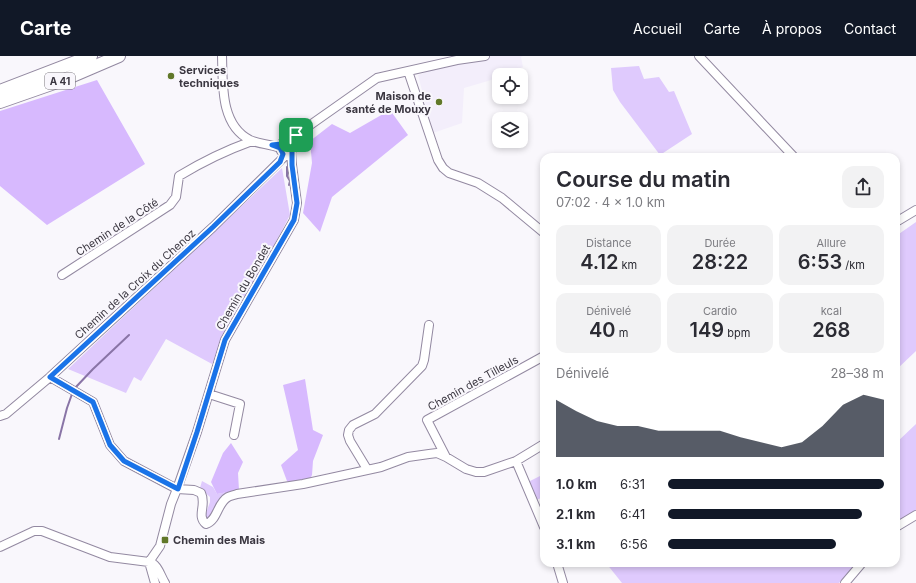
<!DOCTYPE html>
<html lang="fr">
<head>
<meta charset="utf-8">
<style>
	body { margin:0; font-family:Inter,sans-serif; background:#f2f2f3; color:#2b2b33; height:100vh; display:flex; flex-direction:column; font-size:15px; white-space:nowrap }
	* { box-sizing:border-box; margin:0 }
	p { font-size:13px; color:#7c7c81 }
	.icon { flex:none; width:22px; height:22px; fill:none; stroke:currentColor; stroke-width:2; stroke-linecap:round; stroke-linejoin:round }
	.map { position:relative; flex:1; overflow:hidden }
	.drawer { position:absolute; left:540px; top:97px; width:360px; height:414px; display:flex; flex-direction:column; background:#fff; border-radius:12px; box-shadow:0 2px 6px #0003 }
	.drawer>* { flex:none }
	.fabs { position:absolute; left:492px; top:12px; display:grid; gap:8px }
	.fabs a { display:grid; place-items:center; width:36px; height:36px; border-radius:8px; background:#fff; box-shadow:0 2px 6px #0003; font-size:20px }
	.pin { position:absolute; display:grid; place-items:center; width:34px; height:34px; color:#fff; margin:-17px; border-radius:8px; box-shadow:0 2px 6px #0006 }
	.round { display:grid; place-items:center; flex:none; width:42px; height:42px; border-radius:12px; background:#f2f2f3 }
	.headline { display:flex; align-items:center; justify-content:space-between; height:68px; padding:0 16px }
	h1 { font-size:22px; font-weight:600; line-height:30px }
	.metrics { display:grid; grid-template-columns:repeat(3,1fr); gap:6px; height:68px; padding:4px 16px }
	.metrics div { display:grid; align-content:center; border-radius:10px; background:#f2f2f3; text-align:center }
	.metrics b { font-size:20px; font-weight:600 }
	.metrics small { font-size:11px; font-weight:400 }
	.metrics p { font-size:11px }
	.chart { height:112px; padding:8px 16px }
	.chart p { display:flex; justify-content:space-between }
	.chart svg { width:100%; height:72px; margin-top:4px; fill:#111827; opacity:.7 }
	ul { padding:0 16px; list-style:none; font-size:13px }
	li { display:grid; grid-template-columns:64px 48px 1fr; align-items:center; height:30px }
	li i { height:10px; border-radius:5px; background:#111827 }
	header { display:flex; align-items:center; gap:24px; box-sizing:border-box; height:56px; padding:0 20px; background:#111827; color:#fff }
	header strong { font-size:19px }
	nav { display:flex; gap:22px; margin-inline-start:auto; font-size:14px }
	.map>svg:first-child { display:block }
	.built { fill:#f3eefb }
	.green { fill:#dfcafd }
	.forest { fill:#d7b9fe }
	.lines { fill:none; stroke-linecap:round; stroke-linejoin:round }
	.stream { stroke:#8974a6; stroke-width:2 }
	.minor-casing { stroke:#9389a1; stroke-width:10 }
	.highway-casing { stroke:#9389a1; stroke-width:14 }
	.minor { stroke:#fff; stroke-width:8 }
	.highway { stroke:#fff; stroke-width:12 }
	.route-casing { stroke:#fff; stroke-width:8 }
	.route { stroke:#1a73e8; stroke-width:5 }
	.poi-dot { fill:#617829; stroke:#f9f7fc; stroke-width:1.5 }
	.labels { text-anchor:middle; dominant-baseline:central; stroke-width:4; stroke-linejoin:round; paint-order:stroke }
	.shield { fill:#f9f7fc; stroke:#747179; stroke-width:1 }
	.shield-label { font-size:10px; font-weight:bold; fill:#3b3741 }
	.poi-label { font-size:11px; font-weight:bold; fill:#3b3741; stroke:#f9f7fc; text-anchor:start }
	.street-label { font-size:11px; fill:#3b3741; stroke:#f9f7fc }
</style>
</head>
<body>
<header>
<strong>Carte</strong>
<nav><a>Accueil</a><a>Carte</a><a>À propos</a><a>Contact</a></nav>
</header>
<div class="map">
<svg width="916" height="527" viewBox="0 0 916 527">
	<rect width="100%" height="100%" fill="#f9f7fc"/>
	<!-- built -->
	<path class="built" d="M465,0H523L521,1L523,11L504,19H499V21L488,25L464,32L462,67L433,77L418,19Z"/>
	<!-- green -->
	<path class="green" d="M639,10L644,23L659,21L669,36L674,35L692,78L660,99L620,46L613,34L611,12Z
		M282,112L290,159L212,308L166,283L141,325L134,321L126,337L68,313Z
		M916,166V295L896,314V180Z
		M916,368V455L896,466V387Z
		M544,418V441L536,444L528,426Z
		M202,425L213,431L217,438L227,436C219,444 213,451 210,461L207,462L205,460L210,446V441L200,432Z
		M606,507H856L839,527H622Z"/>
	<!-- forest -->
	<path class="forest" d="M97,24L145,108L47,169L0,130V55Z
		M390,54L408,79L332,141L320,176L303,157L312,107L310,85L332,68L350,77Z
		M305,323L313,374L323,379L313,405L312,419L309,425L290,427L287,425L281,409L298,394L283,329Z
		M231,387L243,406L238,417L239,434L217,438L211,426L223,397Z"/>
	<g class="lines">
		<!-- stream -->
		<path class="stream" d="M287,111V120L290,125L289,129
			M75,332L93,313L129,279
			M59,383L67,352L72,338"/>
		<!-- minor casing -->
		<g class="minor-casing">
			<path id="minor" d="M222,0C223,28 220,69 250,84C259,88 270,88 280,92
				M699,0L794,101
				M408,15L438,104L443,112L449,117L478,127L502,142L544,177
				M290,97C285,99 281,97 280,92L282,87L296,79L377,22L457,4L485,0
				M896,166L916,154
				M62,219L170,149L176,141L179,120C202,106 227,94 252,85
				M50,321L93,346L110,389L124,405L177,433L197,376L225,284L294,164L297,147L292,109L291,96L293,92L292,87
				M209,338L240,348L234,379
				M0,360L6,358L50,321L213,171L287,98
				M446,401L427,364L544,300
				M516,405L544,471
				M367,413L350,385L348,379L349,374L353,369L375,358L422,310L424,304L429,269
				M896,471L916,459
				M0,491L34,475H42L110,501L149,506L155,527
				M557,507L563,527
				M165,527C160,519 158,508 149,506L160,490L171,448L177,433L194,434L201,437C207,449 196,460 206,468C218,464 217,447 228,441C230,440 234,439 237,438L303,428L381,411L408,401L429,398L437,397L446,401L466,413L476,416H484L516,405L544,388
				M845,527L862,507"/>
		</g>
		<!-- highway casing -->
		<g class="highway-casing">
			<path id="highway" d="M0,35L91,0
				M0,46L63,24L119,0"/>
		</g>
		<!-- minor -->
		<use href="#minor" class="minor"/>
		<!-- highway -->
		<use href="#highway" class="highway"/>
	</g>
	<g class="lines">
		<!-- route casing -->
		<g class="route-casing">
			<path id="route" d="M296,79L292,88L293,92L292,96V109L297,147L294,164L225,284L197,376L178,433L124,405L110,389L93,346L50,321L213,171L280,106L283,98L280,92L272,89L281,88Z"/>
		</g>
		<!-- route -->
		<use href="#route" class="route"/>
	</g>
	<!-- markers -->
	<g class="poi-dot">
		<circle cx="171" cy="20" r="4"/>
		<circle cx="439" cy="46" r="4"/>
		<rect x="161" y="480" width="8" height="8" rx="2"/>
	</g>
	<g class="labels">
		<!-- shield labels -->
		<rect class="shield" x="45" y="17" width="30" height="16" rx="3"/>
		<g class="shield-label">
			<text x="60" y="25">A 41</text>
		</g>
		<!-- poi labels -->
		<g class="poi-label">
			<text x="179" y="14">Services<tspan x="179" dy="13">techniques</tspan></text>
			<text x="431" y="40" text-anchor="end">Maison de<tspan x="431" dy="13">santé de Mouxy</tspan></text>
			<text x="173" y="484">Chemin des Mais</text>
		</g>
		<!-- street labels -->
		<g class="street-label">
			<text transform="translate(117 171) rotate(-33)">Chemin de la Côté</text>
			<text transform="translate(135 228) rotate(-42)">Chemin de la Croix du Chenoz</text>
			<text transform="translate(243 231) rotate(-60)">Chemin du Bondet</text>
			<text transform="translate(473 327) rotate(-29)">Chemin des Tilleuls</text>
		</g>
	</g>
</svg>
<div class="fabs">
<a><svg class="icon" aria-label="locate" viewBox="0 0 24 24"><circle cx="12" cy="12" r="6"/><path d="M12 2v4M12 18v4M2 12h4M18 12h4"/></svg></a>
<a><svg class="icon" aria-label="layers" viewBox="0 0 24 24"><path d="M12 4l9 5-9 5-9-5zM3 14l9 5 9-5"/></svg></a>
</div>
<div class="pin" style="left:296px;top:79px;background:#1e9e55"><svg class="icon" aria-label="arrive" viewBox="0 0 24 24"><path d="M6 21V4h12l-3 4 3 4H6"/></svg></div>
<section class="drawer">
<div class="headline"><div><h1>Course du matin</h1><p>07:02 · 4 × 1.0 km</p></div><a class="round"><svg class="icon" aria-label="share" viewBox="0 0 24 24"><path d="M12 15V3M7 8l5-5 5 5M5 13v7h14v-7"/></svg></a></div>
<div class="metrics">
<div><p>Distance</p><b>4.12<small> km</small></b></div>
<div><p>Durée</p><b>28:22</b></div>
<div><p>Allure</p><b>6:53<small> /km</small></b></div>
</div>
<div class="metrics">
<div><p>Dénivelé</p><b>40<small> m</small></b></div>
<div><p>Cardio</p><b>149<small> bpm</small></b></div>
<div><p>kcal</p><b>268</b></div>
</div>
<div class="chart"><p><span>Dénivelé</span>28–38 m</p>
<svg viewBox="0 0 160 44" preserveAspectRatio="none"><path d="M0 44V9L10 16L20 22L30 25L40 25L50 28L60 28L70 28L80 28L90 32L100 35L110 38L120 35L130 25L140 12L150 6L160 9V44z"/></svg>
</div>
<ul>
<li><b>1.0 km</b>6:31<i style="width:100%"></i></li>
<li><b>2.1 km</b>6:41<i style="width:90%"></i></li>
<li><b>3.1 km</b>6:56<i style="width:78%"></i></li>
</ul>
</section>
</div>
</body>
</html>
